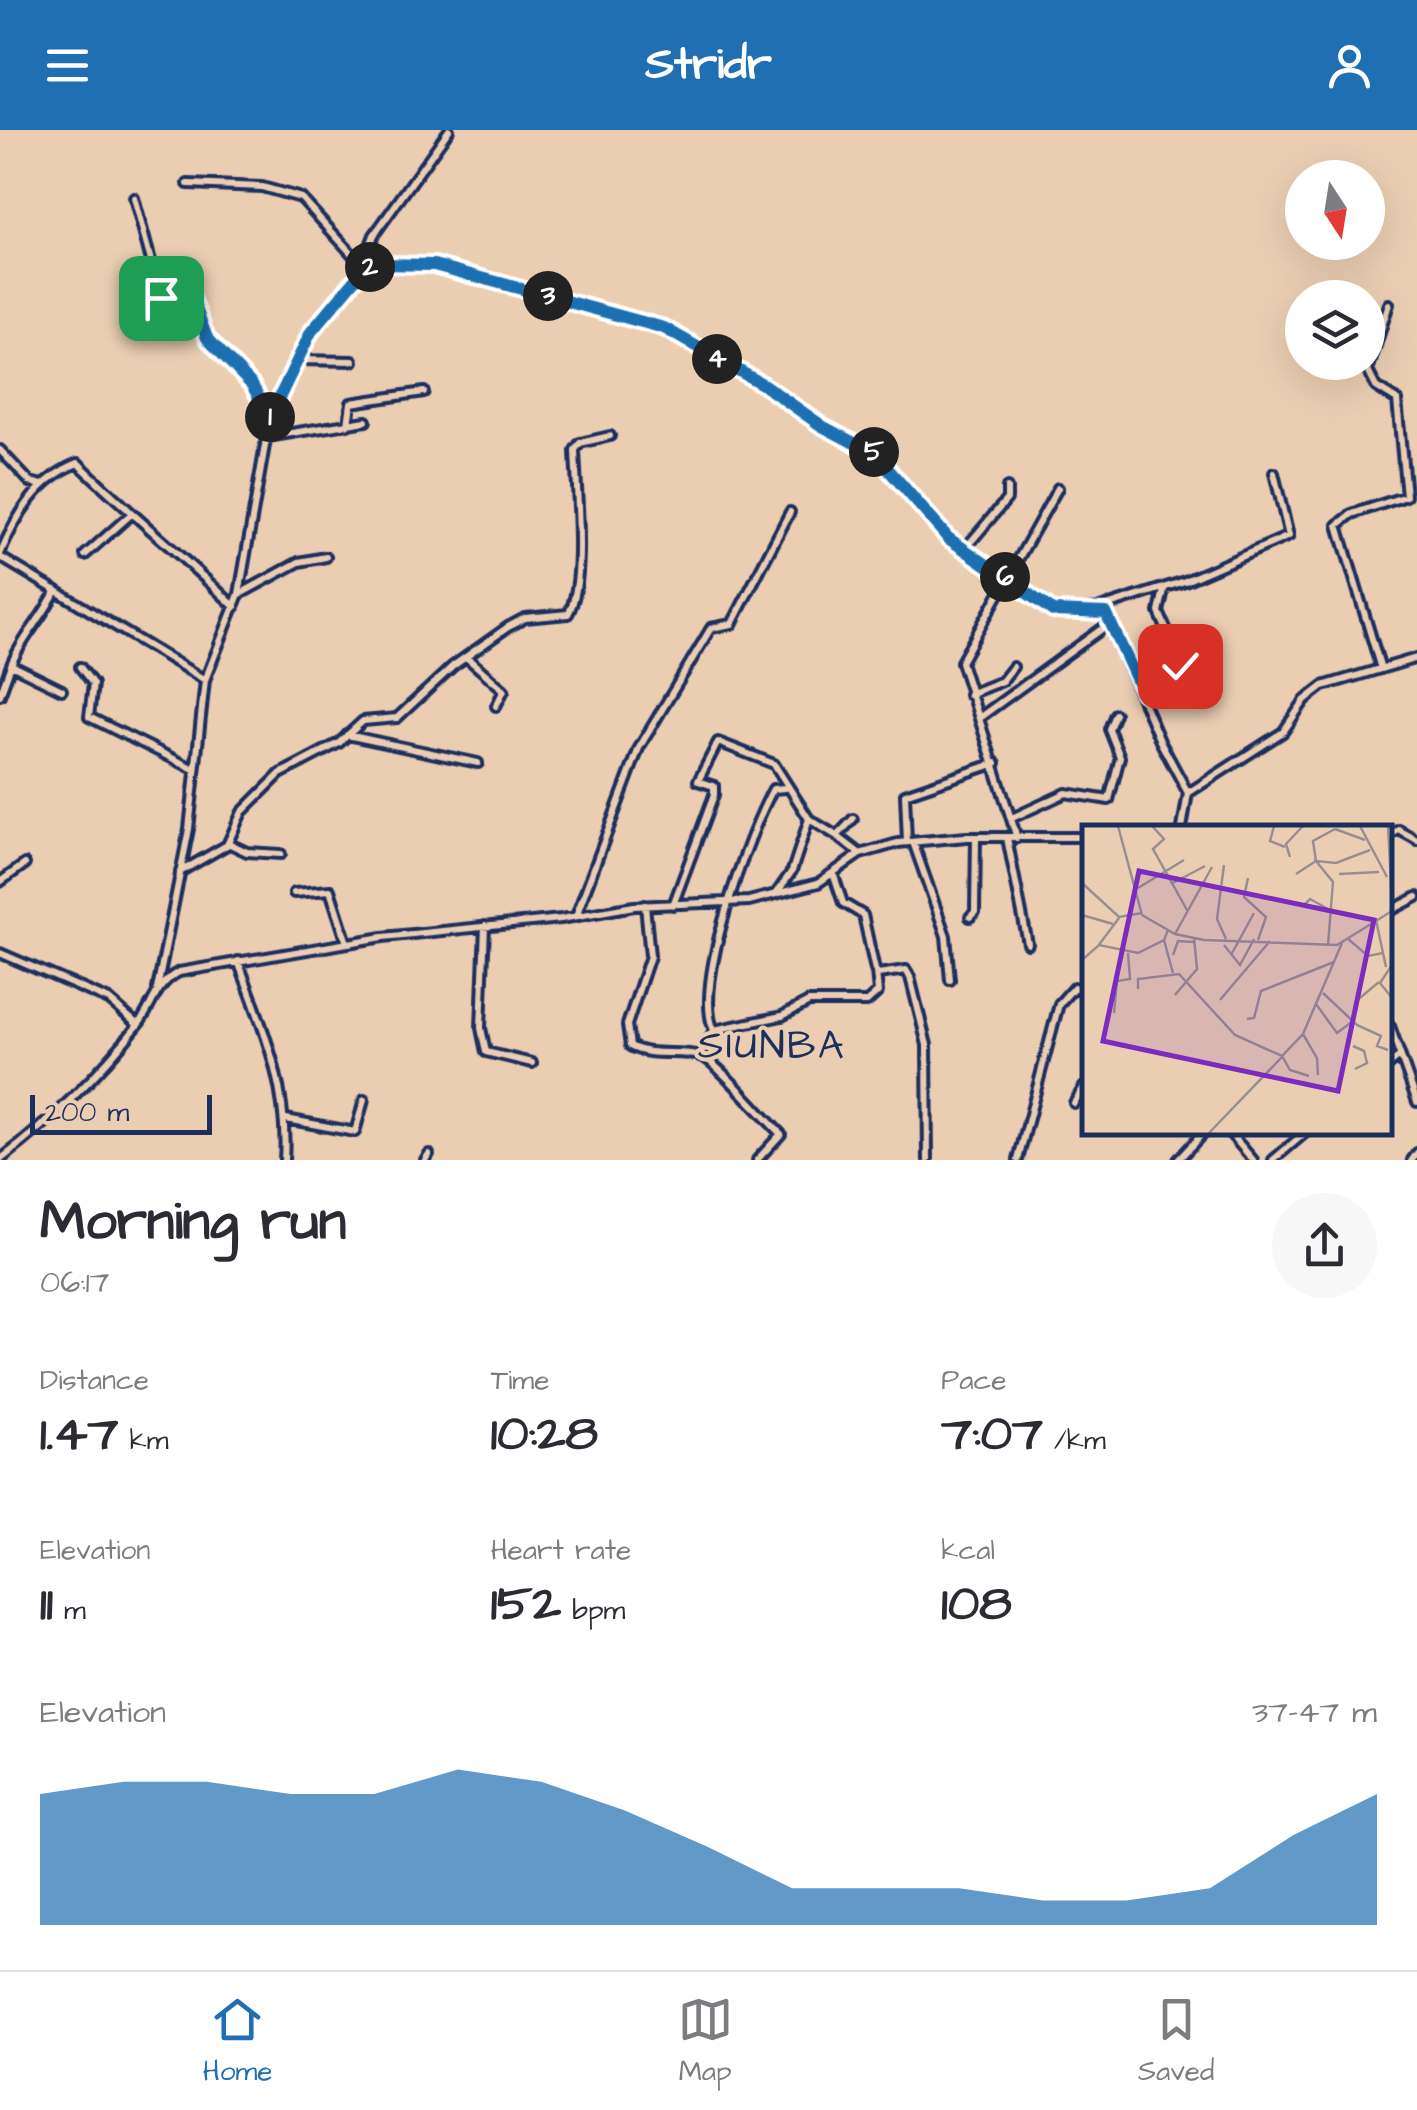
<!DOCTYPE html>
<html lang="en">
<head>
<meta charset="utf-8">
<style>
	body { margin:0; font-family:"Architects Daughter",sans-serif; background:#f7f7f7; color:#2b2b33; height:100vh; display:flex; flex-direction:column; font-size:38px; white-space:nowrap }
	* { box-sizing:border-box; margin:0 }
	p { font-size:32px; color:#7c7c81 }
	.icon { flex:none; width:55px; height:55px; fill:none; stroke:currentColor; stroke-width:2; stroke-linecap:round; stroke-linejoin:round }
	.map { position:relative; height:1030px; overflow:hidden }
	.details { display:flex; flex-direction:column; background:#fff; flex:1 }
	.details>* { flex:none }
	.needle { width:65px; rotate:168deg }
	.tools { position:absolute; left:1285px; top:30px; display:grid; gap:20px }
	.tools a { display:grid; place-items:center; width:100px; height:100px; border-radius:50%; background:#fff; box-shadow:0 10px 40px #0002; font-size:50px }
	.scale { position:absolute; left:30px; bottom:25px; width:182px; box-sizing:border-box; padding-left:10px; border:5px solid #1b2f5e; border-top:0; font-size:28px; line-height:35px; white-space:nowrap; color:#1b2f5e; -webkit-text-stroke:8px #ebceb2; paint-order:stroke }
	.pin { position:absolute; display:grid; place-items:center; width:85px; height:85px; color:#fff; margin:-42px; border-radius:20px; box-shadow:0 5px 15px #0006 }
	.km { position:absolute; width:50px; height:50px; margin:-25px; border-radius:50%; background:#222; color:#fff; font-size:28px; line-height:50px; text-align:center }
	.round { display:grid; place-items:center; flex:none; width:105px; height:105px; border-radius:52px; background:#f7f7f7 }
	.headline { display:flex; align-items:center; justify-content:space-between; height:170px; padding:0 40px }
	h1 { font-size:55px; font-weight:700; line-height:75px }
	.stats { display:grid; grid-template-columns:repeat(3,1fr); gap:15px; height:170px; padding:10px 40px }
	.stats div { display:grid; align-content:center }
	.stats b { font-size:50px; font-weight:700 }
	.stats small { font-size:28px; font-weight:400 }
	.stats p { font-size:28px }
	.chart { height:280px; padding:20px 40px }
	.chart p { display:flex; justify-content:space-between }
	.chart svg { width:100%; height:180px; margin-top:10px; fill:#1f6fb2; opacity:.7 }
	header { display:flex; justify-content:space-between; align-items:center; height:130px; padding:0 40px; background:#1f6fb2; color:#fff; font-size:45px; font-weight:700 }
	.tab-bar { display:flex; justify-content:space-around; align-items:center; height:140px; border-top:2px solid #e1e1e2; background:#fff; font-size:28px; color:#7c7c81 }
	.tab-bar a { display:grid; justify-items:center; gap:5px }
	.tab-bar .on { color:#1f6fb2 }
	.map>svg:first-child { display:block }
	.lines { fill:none; stroke-linecap:round; stroke-linejoin:round }
	.minor-casing { stroke:#1b2f5e; stroke-width:14 }
	.minor { stroke:#ebceb2; stroke-width:6 }
	.route-casing { stroke:#fff; stroke-width:20 }
	.route { stroke:#1f6fb2; stroke-width:12 }
	.labels { text-anchor:middle; dominant-baseline:central; stroke-width:8; stroke-linejoin:round; paint-order:stroke }
	.quarter-label { font-size:40px; letter-spacing:2.5px; fill:#1b2f5e; stroke:#ebceb2 }
	.inset-road { fill:none; stroke:#988e90; stroke-width:2.5 }
	.view { fill:#7b2cbf; fill-opacity:0.15; stroke:#7b2cbf; stroke-width:5 }
	.inset-edge { fill:none; stroke:#1b2f5e; stroke-width:5 }
</style>
</head>
<body>
<header><svg class="icon" aria-label="menu" viewBox="0 0 24 24"><path d="M4 6h16M4 12h16M4 18h16"/></svg>Stridr<svg class="icon" aria-label="person" viewBox="0 0 24 24"><circle cx="12" cy="8" r="4"/><path d="M4 21q1-7 8-7t8 7"/></svg></header>
<div class="map">
<svg width="1417" height="1030" viewBox="0 0 1417 1030">
	<rect width="100%" height="100%" fill="#ebceb2"/>
	<filter id="ink" filterUnits="userSpaceOnUse"><feTurbulence type="fractalNoise" baseFrequency=".01" numOctaves="2"/><feDisplacementMap in="SourceGraphic" scale="20" xChannelSelector="R" yChannelSelector="G"/><feConvolveMatrix kernelMatrix="1 2 1 2 8 2 1 2 1" color-interpolation-filters="sRGB"/></filter>
	<g filter="url(#ink)">
		<g class="lines">
			<!-- minor casing -->
			<g class="minor-casing">
				<path id="minor" d="M188,54L262,57L301,68L363,136
					M134,68L161,168L189,161L207,208L252,255L269,286
					M363,134L374,105L449,0
					M297,230L353,231
					M348,295L351,273L424,262
					M267,307L366,291
					M0,320L30,352L42,355
					M964,420L1007,369V358
					M0,424C16,386 37,349 78,333C129,383 184,427 235,477
					M85,425L129,386
					M0,427L205,550
					M56,460C43,488 22,507 11,535L62,560
					M240,464L299,432L326,427
					M1098,480L1105,483L1160,611L1188,663
					M466,527L504,560L496,576
					M80,537L93,554L89,587L194,639
					M1381,539L1338,395L1352,384L1406,366L1397,270L1376,257L1368,241L1389,174
					M1143,563L1181,534L1159,482L1164,460
					M969,564L1002,551L1013,537
					M0,565L11,535
					M979,588L1110,493
					M347,605L478,633
					M1012,688L1066,663L1109,670L1120,627L1109,599L1115,584
					M853,689L837,706L859,723
					M1182,698L1188,663L1283,602L1305,570L1323,556L1417,528
					M1390,705L1399,700L1417,710
					M1007,708L1028,814
					M1017,708L961,532L1058,358
					M907,712L905,664L996,633
					M913,712L946,806L950,850
					M228,713L247,722L281,724
					M180,742L227,715L242,682L280,644L339,613L363,591L397,588L453,536L508,497L525,488L568,484C587,452 576,358 575,320L580,313L610,306
					M833,743L843,773L863,785L875,840L878,844L906,840L910,847L927,915L928,1030
					M0,752L25,734
					M294,763L330,760L347,813
					M776,764L792,741L809,689
					M645,775L650,826L627,895L630,916C652,928 678,919 701,926C715,930 765,989 781,1004L757,1030
					M673,775L714,665V656L698,651L718,612L774,634L809,689L837,706
					M1390,781L1417,767
					M576,786L639,618L711,498L732,494L790,382
					M970,787L975,782L976,708
					M485,796L481,898L486,922L532,933
					M0,823L109,870L138,895
					M238,831C263,898 289,958 284,1030
					M157,859L189,699L205,550L239,464L270,287L311,203L367,138L378,133L434,135L664,197L764,255L822,296L875,323L948,408L1057,482L1097,479L1185,451L1289,406L1274,343
					M1390,896L1417,972
					M714,900L782,886L809,872H867L878,862L876,842
					M700,926L714,900C692,856 749,703 773,659L785,658
					M1390,934L1400,926
					M1074,973L1084,957
					M286,989L355,1002L364,970
					M1229,1002L1253,1030
					M0,1030C51,991 98,946 138,895C153,876 155,854 179,842L383,807L561,789L634,776L749,771L818,753L860,724L898,713L967,707H1084
					M425,1030L429,1024
					M1018,1030L1059,874L1074,857L1084,860
					M1178,1030L1204,1002
					M1273,1030L1306,1002
					M1412,1030L1417,1023"/>
			</g>
			<!-- minor -->
			<use href="#minor" class="minor"/>
		</g>
	</g>
	<g class="lines" filter="url(#ink)">
		<!-- route casing -->
		<g class="route-casing">
			<path id="route" d="M161,168L189,160L207,208L252,255L270,287L311,202L359,145L378,134L434,135L664,198L764,255L822,296L875,324L948,408L1053,481L1106,483L1143,563L1180,536"/>
		</g>
		<!-- route -->
		<use href="#route" class="route"/>
	</g>
	<g class="labels">
		<!-- quarter labels -->
		<g class="quarter-label">
			<text x="772" y="916">SIUNBA</text>
		</g>
	</g>
	<!-- overview -->
	<g transform="translate(1082 695)">
		<rect width="310" height="310" fill="#ebceb2"/>
		<path class="inset-road" d="M36,1L60,90M70,1L82,14L71,24L105,85M192,1L188,16L203,22M278,1L305,52M306,1L310,78M253,4L283,15M208,32L204,19L221,1M142,40L135,94L144,114M214,49L234,36L231,16L253,4M257,49L297,47M166,53L162,72L184,92L176,115M0,58L37,92L60,88M89,59L123,41M56,63L102,35M221,81L228,74L246,84M0,90L31,99M60,90L93,109L122,115L255,120L310,86M294,95L304,142M93,109L130,42M265,113L286,131L301,128M82,115L91,148M142,120L158,140L172,114M246,120L251,57L234,36L254,38L288,25M16,121L37,93M91,130L96,116L112,117M149,130L172,88M0,135L17,120L56,128L82,115L86,105M310,140L298,158L310,173M56,164V154L97,149L153,210L200,231L221,209L260,118M241,168L275,200L299,211L295,221L306,225M93,170L115,144L112,113M138,175L188,116M273,177L297,157M234,179L255,208L271,196M32,188L35,156L48,154L46,128M165,194L172,193L179,166L252,137M221,209L235,233L236,250M271,221L282,226L285,238L273,244M200,231L208,245L227,251M126,309L200,232"/>
		<path class="view" d="M57,46L292,95L256,266L21,216Z"/>
		<rect width="310" height="310" class="inset-edge"/>
	</g>
</svg>
<div class="tools">
<a><svg class="needle" viewBox="-14 -14 28 28"><path d="M0-13l5 13h-10z" fill="#e53935"/><path d="M0 13l5-13h-10z" fill="#7c7c81"/></svg></a>
<a><svg class="icon" aria-label="layers" viewBox="0 0 24 24"><path d="M12 4l9 5-9 5-9-5zM3 14l9 5 9-5"/></svg></a>
</div>
<div class="scale">200 m</div>
<div class="pin" style="left:161px;top:168px;background:#1e9e55"><svg class="icon" aria-label="arrive" viewBox="0 0 24 24"><path d="M6 21V4h12l-3 4 3 4H6"/></svg></div>
<div class="pin" style="left:1180px;top:536px;background:#d93025"><svg class="icon" aria-label="check" viewBox="0 0 24 24"><path d="M5 12l5 5 9-10"/></svg></div>
<b class="km" style="left:270px;top:287px">1</b>
<b class="km" style="left:370px;top:137px">2</b>
<b class="km" style="left:548px;top:166px">3</b>
<b class="km" style="left:717px;top:229px">4</b>
<b class="km" style="left:874px;top:322px">5</b>
<b class="km" style="left:1005px;top:447px">6</b>
</div>
<section class="details">
<div class="headline"><div><h1>Morning run</h1><p>06:17</p></div><a class="round"><svg class="icon" aria-label="share" viewBox="0 0 24 24"><path d="M12 15V3M7 8l5-5 5 5M5 13v7h14v-7"/></svg></a></div>
<div class="stats">
<div><p>Distance</p><b>1.47<small> km</small></b></div>
<div><p>Time</p><b>10:28</b></div>
<div><p>Pace</p><b>7:07<small> /km</small></b></div>
</div>
<div class="stats">
<div><p>Elevation</p><b>11<small> m</small></b></div>
<div><p>Heart rate</p><b>152<small> bpm</small></b></div>
<div><p>kcal</p><b>108</b></div>
</div>
<div class="chart"><p><span>Elevation</span>37–47 m</p>
<svg viewBox="0 0 160 44" preserveAspectRatio="none"><path d="M0 44V12L10 9L20 9L30 12L40 12L50 6L60 9L70 16L80 25L90 35L100 35L110 35L120 38L130 38L140 35L150 22L160 12V44z"/></svg>
</div>
</section>
<nav class="tab-bar">
<a class="on"><svg class="icon" aria-label="home" viewBox="0 0 24 24"><path d="M3 11l9-7 9 7M6 9v11h12V9"/></svg>Home</a>
<a><svg class="icon" aria-label="map" viewBox="0 0 24 24"><path d="M3 6l6-2 6 2 6-2v14l-6 2-6-2-6 2zM9 4v14M15 6v14"/></svg>Map</a>
<a><svg class="icon" aria-label="saved" viewBox="0 0 24 24"><path d="M7 4h10v16l-5-4-5 4z"/></svg>Saved</a>
</nav>
</body>
</html>
